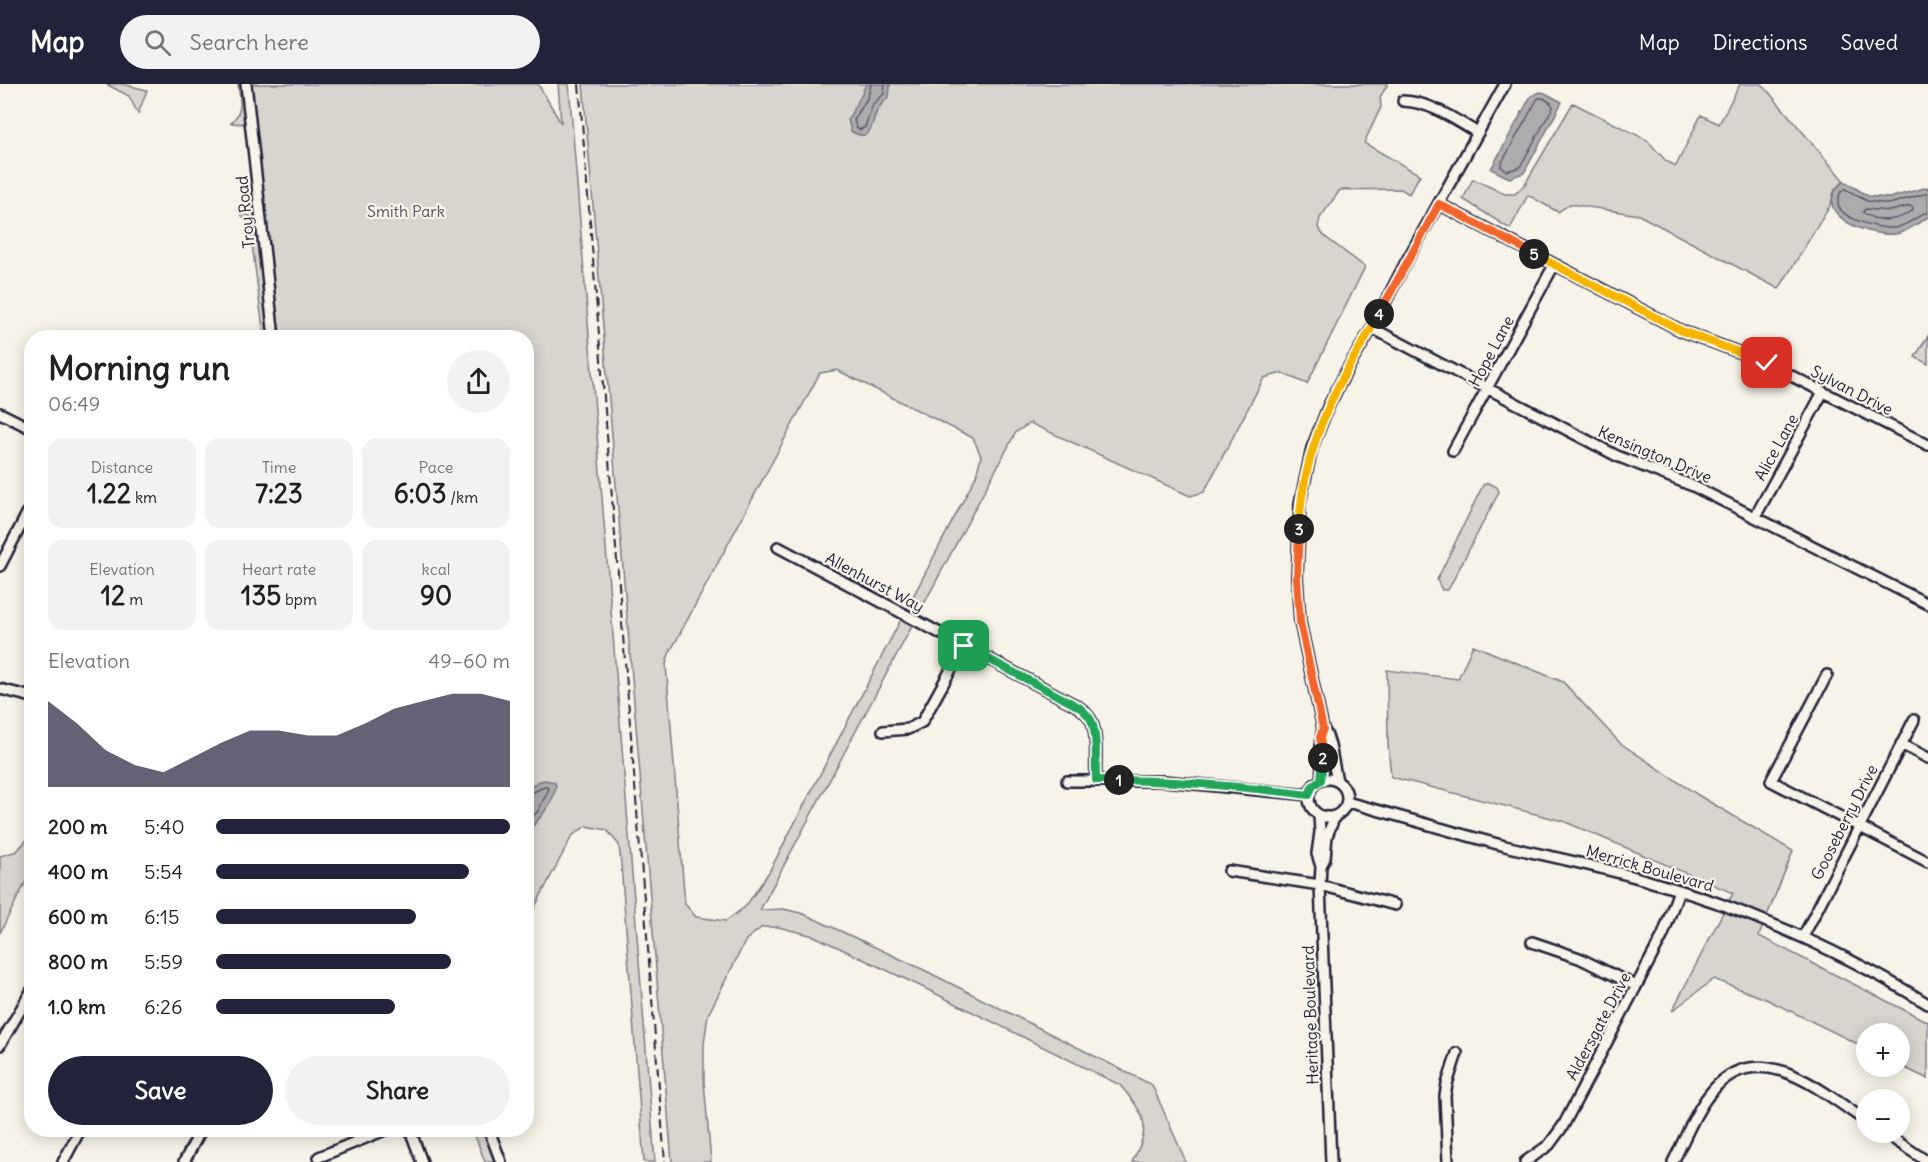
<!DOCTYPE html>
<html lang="en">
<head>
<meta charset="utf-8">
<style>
	body { margin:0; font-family:Delius,sans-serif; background:#f2f2f2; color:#202124; height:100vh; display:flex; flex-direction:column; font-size:22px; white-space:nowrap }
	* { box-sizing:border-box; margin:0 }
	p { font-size:20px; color:#757577 }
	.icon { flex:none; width:33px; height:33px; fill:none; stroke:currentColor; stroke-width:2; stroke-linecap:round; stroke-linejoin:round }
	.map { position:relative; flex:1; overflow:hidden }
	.panel { position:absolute; left:24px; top:246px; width:510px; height:807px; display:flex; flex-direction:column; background:#fff; border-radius:24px; box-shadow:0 3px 15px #0003 }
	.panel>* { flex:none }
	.fabs { position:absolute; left:1856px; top:939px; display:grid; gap:12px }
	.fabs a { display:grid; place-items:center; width:54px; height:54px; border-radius:50%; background:#fff; box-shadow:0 3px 15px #0003; font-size:30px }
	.pin { position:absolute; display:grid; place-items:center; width:51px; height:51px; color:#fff; margin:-26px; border-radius:12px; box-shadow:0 3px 9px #0006 }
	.km { position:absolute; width:30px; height:30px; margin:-15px; border-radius:50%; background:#222; color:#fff; font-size:16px; line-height:30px; text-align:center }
	.round { display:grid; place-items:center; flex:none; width:63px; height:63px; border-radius:32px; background:#f2f2f2 }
	.head { display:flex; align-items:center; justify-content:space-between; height:102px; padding:0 24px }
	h1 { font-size:33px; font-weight:800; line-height:45px }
	.metrics { display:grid; grid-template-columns:repeat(3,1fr); gap:9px; height:102px; padding:6px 24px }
	.metrics div { display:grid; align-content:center; border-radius:15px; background:#f2f2f2; text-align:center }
	.metrics b { font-size:26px; font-weight:800 }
	.metrics small { font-size:16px; font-weight:400 }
	.metrics p { font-size:16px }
	.chart { height:168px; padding:12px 24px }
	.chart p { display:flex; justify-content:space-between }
	.chart svg { width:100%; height:108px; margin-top:6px; fill:#22223b; opacity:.7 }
	.action { display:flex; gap:12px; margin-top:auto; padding:12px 24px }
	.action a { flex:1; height:69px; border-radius:36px; background:#22223b; color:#fff; font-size:24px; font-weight:800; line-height:69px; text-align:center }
	.action a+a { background:#f2f2f2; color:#202124 }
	ul { padding:0 24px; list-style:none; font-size:20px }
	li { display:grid; grid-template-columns:96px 72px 1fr; align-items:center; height:45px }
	li i { height:15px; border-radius:8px; background:#22223b }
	header { display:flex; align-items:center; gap:36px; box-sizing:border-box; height:84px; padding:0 30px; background:#22223b; color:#fff }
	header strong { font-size:28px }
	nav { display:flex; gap:33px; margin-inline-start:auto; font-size:21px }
	.search { width:420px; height:54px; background:#f2f2f2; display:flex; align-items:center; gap:15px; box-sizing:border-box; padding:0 21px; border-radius:33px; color:#757577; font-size:22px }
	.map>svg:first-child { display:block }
	.green { fill:#d8d5cf; stroke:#7d7c85; stroke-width:1.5; fill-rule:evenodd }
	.water { fill:#aeabad; stroke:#76747f; stroke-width:1.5 }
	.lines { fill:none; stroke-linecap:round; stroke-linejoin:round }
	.shore { stroke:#5a5969; stroke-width:1.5 }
	.minor-casing { stroke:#22223b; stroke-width:14 }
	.minor { stroke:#f7f3e8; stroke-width:9 }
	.rail { stroke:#22223b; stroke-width:2; stroke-dasharray:9 4.5; stroke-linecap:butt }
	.split-1-casing { stroke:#fff; stroke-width:12 }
	.split-2-casing { stroke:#fff; stroke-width:12 }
	.split-3-casing { stroke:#fff; stroke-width:12 }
	.split-4-casing { stroke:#fff; stroke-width:12 }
	.split-5-casing { stroke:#fff; stroke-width:12 }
	.split-6-casing { stroke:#fff; stroke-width:12 }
	.split-1 { stroke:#22a559; stroke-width:8 }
	.split-2 { stroke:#22a559; stroke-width:8 }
	.split-3 { stroke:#f0652b; stroke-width:8 }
	.split-4 { stroke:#f5b400; stroke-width:8 }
	.split-5 { stroke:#f0652b; stroke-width:8 }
	.split-6 { stroke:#f5b400; stroke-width:8 }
	.labels { text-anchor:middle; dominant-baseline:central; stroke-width:4.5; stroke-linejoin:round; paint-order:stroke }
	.park-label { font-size:16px; fill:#504f60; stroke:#f7f3e8 }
	.street-label { font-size:16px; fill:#22223b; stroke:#f7f3e8 }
</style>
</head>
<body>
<header>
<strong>Map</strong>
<div class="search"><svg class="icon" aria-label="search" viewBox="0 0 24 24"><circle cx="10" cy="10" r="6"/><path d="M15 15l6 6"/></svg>Search here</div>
<nav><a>Map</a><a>Directions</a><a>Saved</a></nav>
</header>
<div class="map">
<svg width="1928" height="1078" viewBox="0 0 1928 1078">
	<rect width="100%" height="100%" fill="#f7f3e8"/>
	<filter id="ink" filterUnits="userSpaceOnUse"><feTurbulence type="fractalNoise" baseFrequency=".0167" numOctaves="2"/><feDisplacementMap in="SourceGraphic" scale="12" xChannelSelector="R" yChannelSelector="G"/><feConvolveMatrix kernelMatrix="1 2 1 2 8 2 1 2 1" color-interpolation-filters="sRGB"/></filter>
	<g filter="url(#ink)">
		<!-- green -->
		<path class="green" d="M106,0H122L147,6L138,30L129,12Z
			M238,0H242L246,40L231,39C244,26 240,17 238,0Z
			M251,0H538L561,39L558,0H569L655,1078H644L621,780L619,761L607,746L586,742L572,752L527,838L526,254L279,253Z
			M583,0H1388L1380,13L1381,23L1364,59L1420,91L1409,110L1401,105L1340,106L1320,134L1318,143L1324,152L1365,183L1307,300L1282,289L1264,294L1204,408L1190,412L1030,339L1016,348L760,826L784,825L804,830L924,886L1152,1001L1186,1078H1132C1152,1041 1146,1032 1120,1001L916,900L814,852L778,843H762L746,856L708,931L704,960V998L711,1078H672ZM837,286L973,354L981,372L976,392L769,788L746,822L726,837L696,833L685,820L666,580L669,570L820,289Z
			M1740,0H1762L1844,97L1835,105L1831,120L1779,205L1639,131L1570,120L1558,128L1528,111L1510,145L1463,115L1473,95L1505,110H1515L1525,100L1573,19L1647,56L1666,77L1676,82L1701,31L1719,40Z
			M239,127L256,135L270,253H264L250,144Z
			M1928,252V280L1915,273Z
			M1488,399L1497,403L1499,408L1448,506H1442L1437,496L1483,401Z
			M1473,561L1563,598L1620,659L1698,711L1793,767L1759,852L1928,938V995L1899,981V950H1866V964L1768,916L1714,895L1672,927L1733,809L1563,737L1391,693L1388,660L1387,586L1458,595Z
			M31,751V787L0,849V772L17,767Z
			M473,1046H483L495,1078H485Z"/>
		<!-- water -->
		<path class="water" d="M866,0H890C890,19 885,13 878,25C871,37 873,61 851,47L848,35L862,10Z
			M1540,8L1545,9L1562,18L1524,89L1509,94L1491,85L1531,12Z
			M1844,97L1868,112L1889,114L1928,103V133C1918,139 1906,149 1895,150C1867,153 1806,129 1844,97Z
			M545,696L554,698L556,701C554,721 538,735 527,749V707L537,698Z"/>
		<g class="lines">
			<!-- shore -->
			<path class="shore" d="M871,0L868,13L854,36L856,43L860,46L865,43L873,20L884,10L885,0
				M1538,14H1543L1551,19L1553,23L1520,83L1507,87L1501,83V80Z
				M1928,109L1889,120L1867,117L1845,105C1840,108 1839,111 1838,117C1836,135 1880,145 1894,144C1904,143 1915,135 1924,129H1928
				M1910,122L1913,124L1912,127C1897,137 1877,140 1863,128L1865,125L1890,127Z
				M526,710C534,710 539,703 547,703L549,705L538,727L526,740"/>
			<!-- minor casing -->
			<g class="minor-casing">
				<path id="minor" d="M246,0L274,254
					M1403,17C1431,18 1454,35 1478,49
					M1439,120L1682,247L1762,277L1928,361
					M1372,244L1617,372L1693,402L1928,520
					M0,329L32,345
					M1453,367L1554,181
					M1755,433L1823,308
					M778,463L1079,623C1084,627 1089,631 1092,638C1098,655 1095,678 1096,696
					M0,482L32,420
					M1827,591L1771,697L1928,778
					M0,605L32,613
					M1323,645L1300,538L1297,493L1300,419L1312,364L1328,323L1348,284L1372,244L1405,180L1505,0
					M883,647L908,645L922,638L964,562
					M1901,660L1928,674
					M1309 714a19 19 0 1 1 38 0a19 19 0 1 1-38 0Z
					M1321,696C1324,678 1318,660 1323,645C1331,654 1333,682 1337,696
					M1067,697H1164L1309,711
					M1347,718C1400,732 1452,748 1505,762C1551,773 1597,782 1642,795C1742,823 1839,865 1928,920
					M1319,731L1320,748L1317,770L1321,782L1320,801L1331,1078
					M1321,782L1325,774L1327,752L1335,732
					M1229,787L1320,801L1395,821
					M1803,853L1914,636
					M1532,858L1579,874L1636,902
					M0,961L32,906
					M410,1046L422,1078
					M489,1046L501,1078
					M1883,1048L1928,1078
					M319,1073L385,1046
					M63,1078L80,1046
					M184,1078L201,1046
					M1448,1078L1445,1012L1447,1000L1457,969
					M1525,1078L1549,1061L1563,1042L1663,851L1679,806
					M1673,1078C1685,1055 1696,1025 1713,1006C1759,951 1824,1009 1866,1037"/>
			</g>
			<!-- minor -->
			<use href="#minor" class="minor"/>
			<!-- rail -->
			<path class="rail" d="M579,0L665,1078"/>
		</g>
	</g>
	<g class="lines" filter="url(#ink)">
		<!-- split-1 casing -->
		<g class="split-1-casing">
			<path id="split-1" d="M964,562L1079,623C1084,627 1089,631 1092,638C1098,655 1095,678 1096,696H1119"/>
		</g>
		<!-- split-2 casing -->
		<g class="split-2-casing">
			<path id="split-2" d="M1119,696C1183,697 1246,703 1309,711L1312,703L1321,696L1323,674"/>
		</g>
		<!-- split-3 casing -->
		<g class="split-3-casing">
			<path id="split-3" d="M1299,445L1297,494L1300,538L1323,645L1320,653L1323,674"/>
		</g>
		<!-- split-4 casing -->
		<g class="split-4-casing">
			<path id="split-4" d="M1299,445C1301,388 1321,332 1349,282C1359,265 1370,248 1379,230"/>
		</g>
		<!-- split-5 casing -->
		<g class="split-5-casing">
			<path id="split-5" d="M1379,230L1439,120L1534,170"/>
		</g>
		<!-- split-6 casing -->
		<g class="split-6-casing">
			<path id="split-6" d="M1534,170L1682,247L1767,279"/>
		</g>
		<!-- split-1 -->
		<use href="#split-1" class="split-1"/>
		<!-- split-2 -->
		<use href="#split-2" class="split-2"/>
		<!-- split-3 -->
		<use href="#split-3" class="split-3"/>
		<!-- split-4 -->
		<use href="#split-4" class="split-4"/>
		<!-- split-5 -->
		<use href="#split-5" class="split-5"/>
		<!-- split-6 -->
		<use href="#split-6" class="split-6"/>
	</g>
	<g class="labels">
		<!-- park labels -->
		<g class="park-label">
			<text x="406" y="127">Smith Park</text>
		</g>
		<!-- street labels -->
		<g class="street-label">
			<text transform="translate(245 128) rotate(-96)">Troy Road</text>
			<text transform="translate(1491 267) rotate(-62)">Hope Lane</text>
			<text transform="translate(1852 306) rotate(27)">Sylvan Drive</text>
			<text transform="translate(1776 363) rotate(-61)">Alice Lane</text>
			<text transform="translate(1655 370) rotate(23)">Kensington Drive</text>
			<text transform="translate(875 498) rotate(28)">Allenhurst Way</text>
			<text transform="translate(1844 738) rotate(-63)">Gooseberry Drive</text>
			<text transform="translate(1650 784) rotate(16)">Merrick Boulevard</text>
			<text transform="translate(1310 931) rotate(-92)">Heritage Boulevard</text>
			<text transform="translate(1598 942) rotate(-62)">Aldersgate Drive</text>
		</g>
	</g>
</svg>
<div class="fabs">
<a>+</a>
<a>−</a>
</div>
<div class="pin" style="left:964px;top:562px;background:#1e9e55"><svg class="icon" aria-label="arrive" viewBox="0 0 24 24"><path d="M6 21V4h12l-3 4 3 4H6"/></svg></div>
<div class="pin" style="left:1767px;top:279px;background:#d93025"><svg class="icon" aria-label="check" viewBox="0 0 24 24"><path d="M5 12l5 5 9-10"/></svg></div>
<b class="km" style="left:1119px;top:696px">1</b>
<b class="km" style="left:1323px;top:674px">2</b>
<b class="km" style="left:1299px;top:445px">3</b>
<b class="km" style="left:1379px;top:230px">4</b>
<b class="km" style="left:1534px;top:170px">5</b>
<section class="panel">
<div class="head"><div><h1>Morning run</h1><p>06:49</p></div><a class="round"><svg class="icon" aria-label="share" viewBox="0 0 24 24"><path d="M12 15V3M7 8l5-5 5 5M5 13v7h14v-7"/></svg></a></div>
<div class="metrics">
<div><p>Distance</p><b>1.22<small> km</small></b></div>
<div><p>Time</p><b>7:23</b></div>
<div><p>Pace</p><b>6:03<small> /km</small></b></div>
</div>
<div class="metrics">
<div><p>Elevation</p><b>12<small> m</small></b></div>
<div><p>Heart rate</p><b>135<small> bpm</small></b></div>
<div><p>kcal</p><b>90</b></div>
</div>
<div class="chart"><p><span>Elevation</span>49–60 m</p>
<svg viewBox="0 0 160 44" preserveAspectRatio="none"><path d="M0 44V9L10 18L20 29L30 35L40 38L50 32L60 26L70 21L80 21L90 23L100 23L110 18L120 12L130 9L140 6L150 6L160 9V44z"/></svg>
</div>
<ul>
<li><b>200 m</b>5:40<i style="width:100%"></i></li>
<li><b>400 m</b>5:54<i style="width:86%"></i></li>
<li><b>600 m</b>6:15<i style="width:68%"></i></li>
<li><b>800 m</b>5:59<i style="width:80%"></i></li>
<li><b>1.0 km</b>6:26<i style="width:61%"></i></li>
</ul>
<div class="action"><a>Save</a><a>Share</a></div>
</section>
</div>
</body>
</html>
